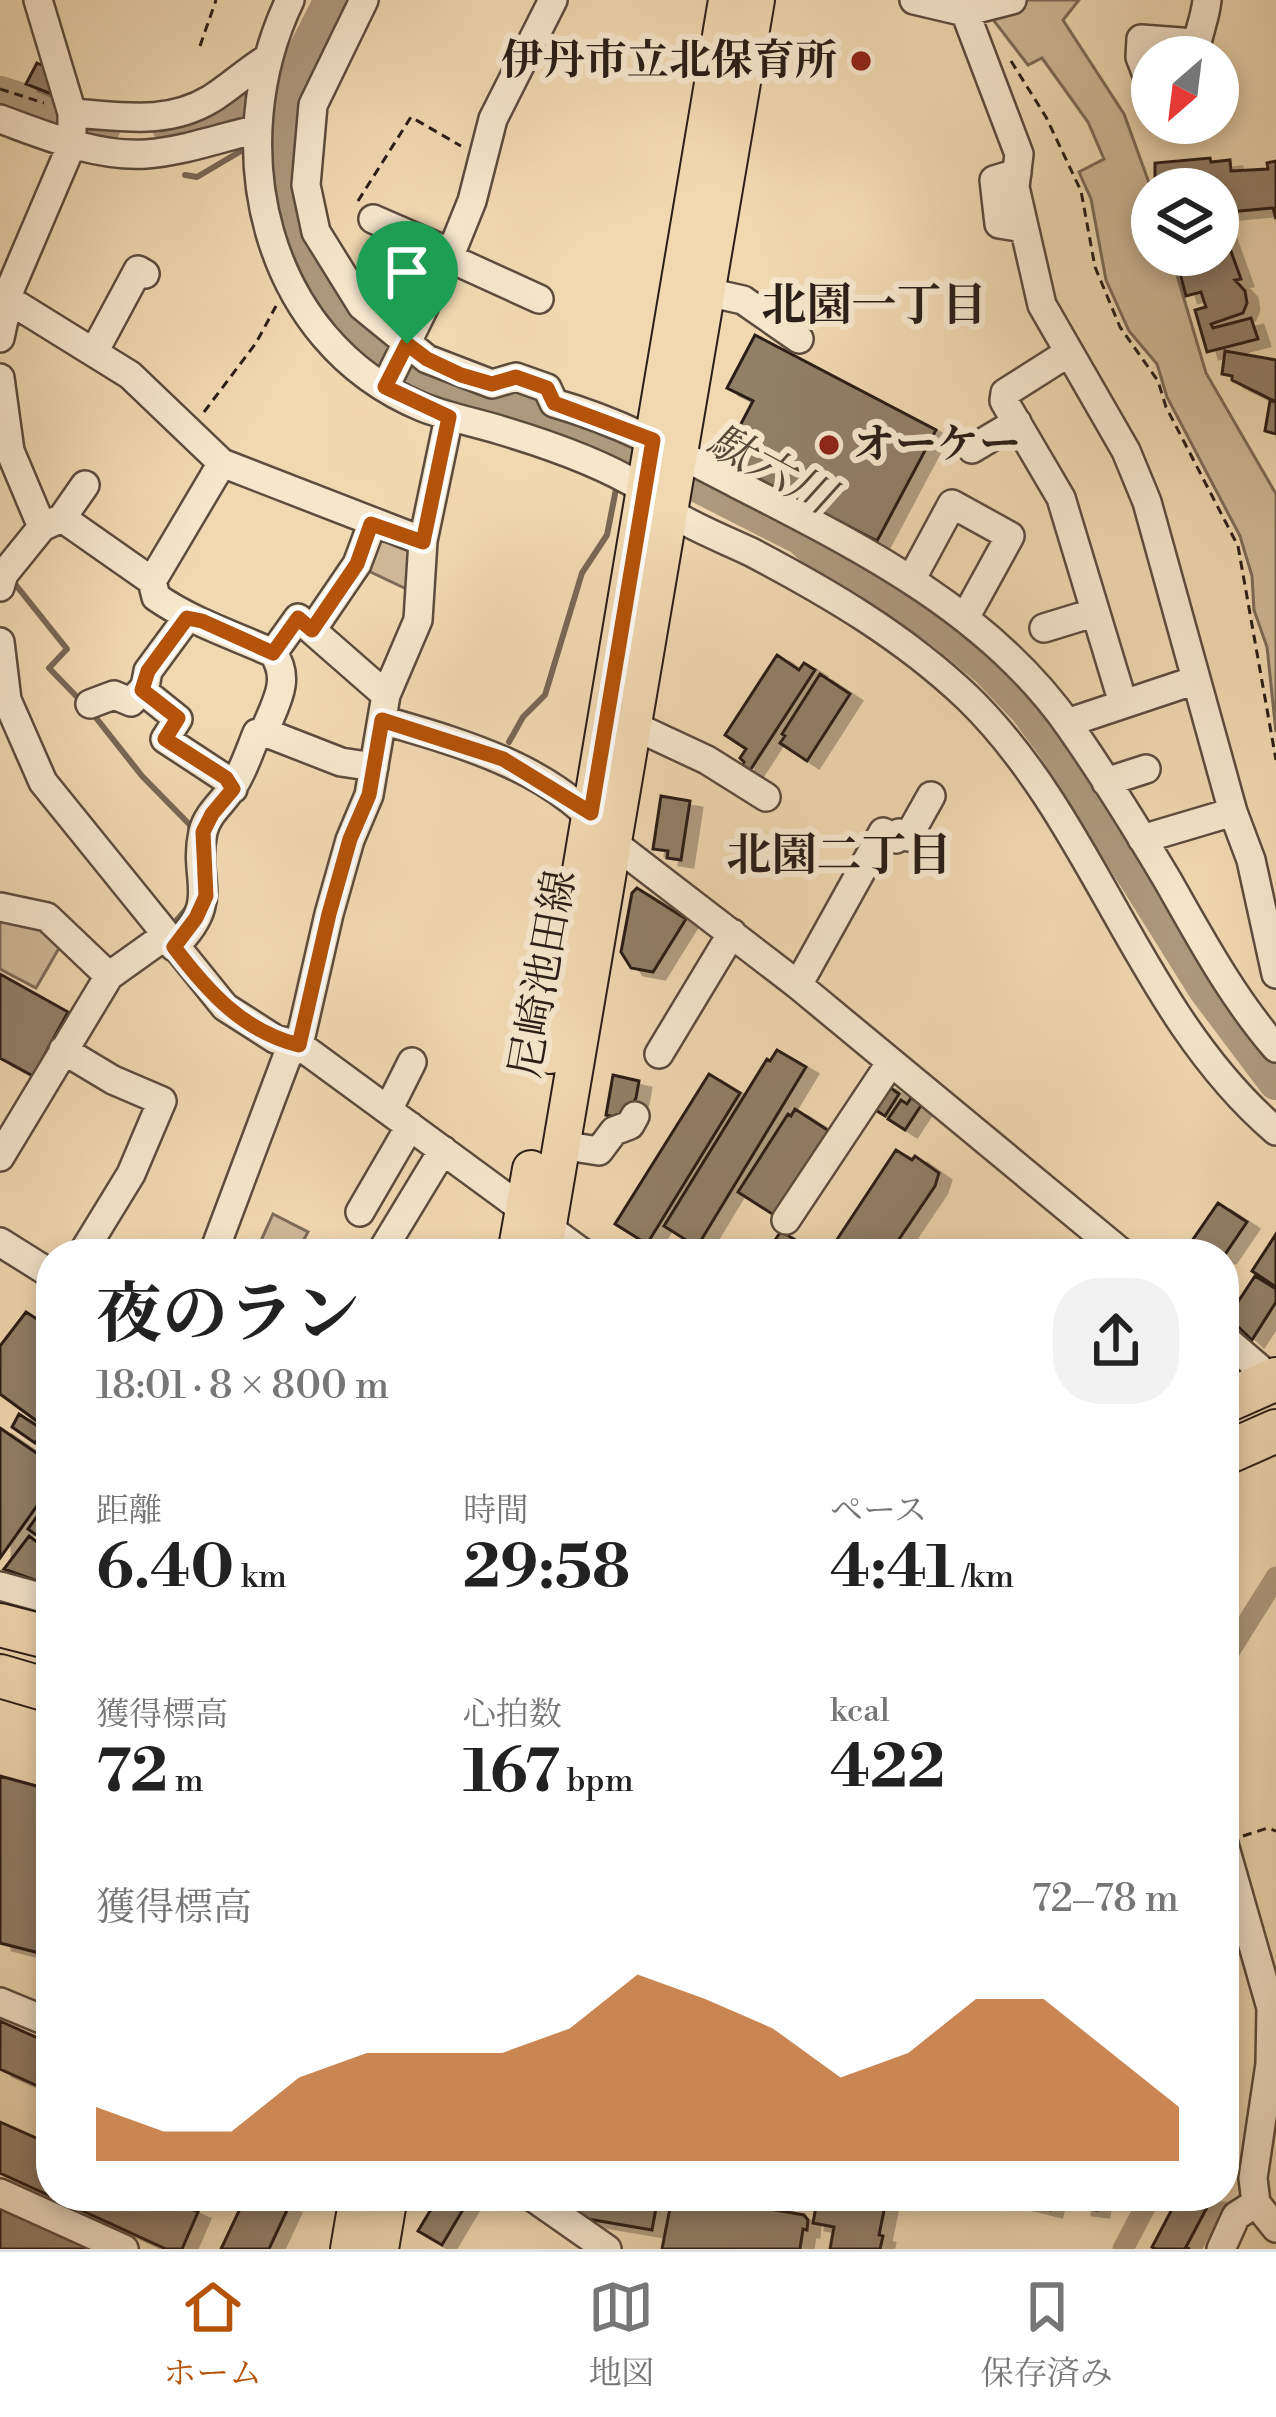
<!DOCTYPE html>
<html lang="ja">
<head>
<meta charset="utf-8">
<style>
	body { margin:0; font-family:"Libre Bodoni","Noto Serif JP",serif; background:#f2f2f2; color:#222; height:100vh; display:flex; flex-direction:column; font-size:45px; white-space:nowrap }
	* { box-sizing:border-box; margin:0 }
	p { font-size:39px; color:#767676 }
	.icon { flex:none; width:66px; height:66px; fill:none; stroke:currentColor; stroke-width:2; stroke-linecap:round; stroke-linejoin:round }
	.map { position:relative; flex:1; overflow:hidden }
	.panel { position:absolute; left:36px; top:1239px; width:1203px; height:972px; display:flex; flex-direction:column; background:#fff; border-radius:48px; box-shadow:0 6px 18px #0003 }
	.panel>* { flex:none }
	.needle { width:78px; rotate:208deg }
	.controls { position:absolute; left:1131px; top:36px; display:grid; gap:24px }
	.controls a { display:grid; place-items:center; width:108px; height:108px; border-radius:50%; background:#fff; box-shadow:0 6px 18px #0003; font-size:60px }
	.pin { position:absolute; display:grid; place-items:center; width:102px; height:102px; color:#fff; margin:-123px -51px; border-radius:50% 50% 50% 0; rotate:-45deg; box-shadow:0 0 12px #0007 }
	.pin .icon { rotate:45deg }
	.round { display:grid; place-items:center; flex:none; width:126px; height:126px; border-radius:48px; background:#f2f2f2 }
	.summary { display:flex; align-items:center; justify-content:space-between; height:204px; padding:0 60px }
	h1 { font-size:66px; font-weight:700; line-height:90px }
	.figures { display:grid; grid-template-columns:repeat(3,1fr); gap:18px; height:204px; padding:12px 60px }
	.figures div { display:grid; align-content:center }
	.figures b { font-size:60px; font-weight:700 }
	.figures small { font-size:33px; font-weight:400 }
	.figures p { font-size:33px }
	.chart { height:336px; padding:24px 60px }
	.chart p { display:flex; justify-content:space-between }
	.chart svg { width:100%; height:216px; margin-top:12px; fill:#b45309; opacity:.7 }
	.tabs { display:flex; justify-content:space-around; align-items:center; height:168px; border-top:3px solid #e0e0e0; background:#fff; font-size:33px; color:#767676 }
	.tabs a { display:grid; justify-items:center; gap:6px }
	.tabs .selected { color:#b45309 }
	.map>svg:first-child { display:block }
	.green { fill:#ceb897; stroke:#7c6b58; stroke-width:3 }
	.lines { fill:none; stroke-linecap:round; stroke-linejoin:round }
	.stream { stroke:#796855; stroke-width:6 }
	.canal { stroke:#ad997d; stroke-width:21 }
	.river { stroke:#ad997d; stroke-width:36 }
	.building { fill:#917f68; stroke:#2a1e18; stroke-width:3; filter:url(#shadow) }
	.minor-casing { stroke:#5c4c3e; stroke-width:32 }
	.major-casing { stroke:#2a1e18; stroke-width:40 }
	.highway-casing { stroke:#2a1e18; stroke-width:46 }
	.path { stroke:#2a1e18; stroke-width:3; stroke-dasharray:9 6; stroke-linecap:butt }
	.minor { stroke:#f5e6cc; stroke-width:27 }
	.major { stroke:#f0d8b1; stroke-width:36 }
	.highway { stroke:#f0d8b1; stroke-width:42 }
	.route-casing { stroke:#fff; stroke-width:24 }
	.route { stroke:#b45309; stroke-width:15 }
	.poi-dot { fill:#8f2418; stroke:#f5e6cc; stroke-width:4.5 }
	.labels { text-anchor:middle; dominant-baseline:central; stroke-width:12; stroke-linejoin:round; paint-order:stroke }
	.poi-label { font-size:42px; font-weight:bold; fill:#2a1e18; stroke:#f5e6cc; text-anchor:end }
	.street-label { font-size:42px; fill:#2a1e18; stroke:#f5e6cc }
	.neighbourhood-label { font-size:45px; font-weight:bold; fill:#2a1e18; stroke:#f5e6cc }
	.water-label { font-size:45px; font-style:italic; fill:#58493b; stroke:#f5e6cc }
</style>
</head>
<body>
<div class="map">
<svg width="1276" height="2249" viewBox="0 0 1276 2249">
	<defs>
		<filter id="shadow"><feDropShadow dx="12" dy="7" stdDeviation="0" flood-color="#0004"/></filter>
	</defs>
	<rect width="100%" height="100%" fill="#f0d8b1"/>
	<filter id="stains"><feTurbulence type="fractalNoise" baseFrequency=".00167" numOctaves="4"/><feColorMatrix values="0 0 0 0 .2 0 0 0 0 .09 0 0 0 0 .02 0 0 0 .5 -.17"/></filter>
	<radialGradient id="worn" r=".72"><stop offset=".6" stop-color="#630" stop-opacity="0"/><stop offset="1" stop-color="#630" stop-opacity=".3"/></radialGradient>
	<!-- green -->
	<path class="green" d="M978,0H1079L1063,20L1124,114L1152,191V255H1171L1206,373L1276,494V732L1267,647L1254,610L1252,576L1240,536L1167,397L1157,364L1129,331L1106,280L1091,199L1079,172L1104,159L1088,122L1042,58L1028,65Z
		M371,532L419,546L417,594L358,566Z
		M0,919L48,927L62,943L36,988L0,969Z
		M273,1214L308,1232L296,1254H255Z"/>
	<g class="lines">
		<!-- stream -->
		<path class="stream" d="M185,175L197,177L241,151
			M443,403L447,383
			M620,466L623,447
			M11,579L67,649L49,668L80,700
			M93,714L142,776L190,825L191,832
			M509,742L523,717L545,695L582,573L607,535L617,484
			M171,927L188,907"/>
		<!-- canal -->
		<path class="canal" d="M1224,1660L1276,1577
			M1123,2249L1151,2196"/>
		<!-- river -->
		<path class="river" d="M332,0L301,61L281,130L282,152L288,194L306,254L333,301L372,347L416,372L606,438L801,537L820,554L942,630L988,668L1027,709L1053,744L1206,989L1276,1082
			M0,94L103,127
			M170,127L292,81"/>
	</g>
	<!-- building -->
	<path class="building" d="M37,63L46,67L54,95L26,84Z
		M1210,158L1211,162L1230,160L1231,171L1268,169L1267,163L1276,161V219L1273,208L1218,213V189H1155V163Z
		M1218,215L1241,279L1235,280L1245,291L1247,303L1243,313L1211,324L1213,328L1251,318L1258,339L1207,352L1195,310L1206,307L1201,292L1186,296L1175,255H1218Z
		M755,335L936,430L877,541L722,460L753,401L727,388Z
		M1225,351L1276,360V402L1232,380V376L1222,374Z
		M1270,401L1276,402V434L1265,431Z
		M777,655L799,670L804,663L815,670L749,772L741,767L744,762L740,758L746,749L725,735Z
		M820,674L850,694L807,761L780,743L785,736L782,734Z
		M661,796L690,801L681,860L667,858L668,851L653,849Z
		M637,888L686,919L653,972L631,968L621,952L632,893Z
		M0,974L68,1012L33,1076L0,1058Z
		M777,1050L806,1067L697,1247L664,1226L767,1059L770,1061Z
		M709,1074L740,1093L647,1244L615,1224Z
		M613,1075L639,1081L636,1098L624,1119L606,1115Z
		M884,1083L899,1094L885,1116L869,1106Z
		M911,1098L922,1104L905,1130L888,1119L901,1100L907,1104Z
		M795,1109L829,1131L777,1217L738,1192L788,1114L791,1116Z
		M896,1150L912,1160L915,1156L939,1173L935,1186L889,1254H855L836,1241Z
		M1218,1203L1247,1222L1224,1256L1183,1254Z
		M781,1231L817,1254H766Z
		M1276,1234V1287L1252,1271Z
		M1255,1276L1276,1289V1302L1252,1340L1228,1317Z
		M26,1312L51,1328V1418L45,1427L0,1394V1346Z
		M19,1414L45,1431L35,1443L12,1427Z
		M0,1428L51,1463V1486L0,1558Z
		M51,1497V1546L28,1529Z
		M29,1536L51,1552V1586L4,1569Z
		M0,1776L51,1790V1956L0,1943Z
		M0,2021L51,2044V2092L0,2069Z
		M0,2122L41,2140L51,2124V2196H163L198,2212L182,2249H166L0,2173Z
		M246,2196H267L289,2206L269,2249H221Z
		M439,2196H471L442,2245L418,2231Z
		M581,2196H694L804,2215L808,2220L807,2230L803,2229L800,2249H662L671,2203L668,2198L658,2197L652,2230L588,2219L578,2212Z
		M818,2196H887L879,2235L883,2236L880,2249H830L834,2227L813,2223Z
		M993,2196H1053L1050,2210Z
		M1082,2196H1099L1097,2210L1080,2208Z
		M1179,2196H1213L1186,2247L1190,2249H1156L1152,2247Z
		M0,2206L96,2249H0Z"/>
	<g class="lines">
		<!-- minor casing -->
		<g class="minor-casing">
			<path id="minor" d="M290,0C220,146 263,341 422,407C447,417 474,422 500,430C547,444 600,462 642,488C652,494 660,505 670,512C694,528 724,539 751,552C829,593 904,637 968,698C1096,823 1139,1014 1276,1131
				M364,0L313,105L306,185L316,232L362,306L427,359L492,384L516,377L547,388L554,403C618,421 678,453 737,484C860,547 989,611 1070,727C1105,777 1137,829 1168,881C1201,939 1232,997 1276,1048
				M914,0L965,12L1012,0
				M964,0L965,12L1019,154L1015,187L1042,305L1126,451L1147,502L1233,812L1251,860L1276,974
				M1195,57C1196,37 1205,21 1207,0
				M1152,88L1140,57L1141,39L1195,43
				M72,113C121,116 166,126 211,99C230,87 246,72 265,60
				M0,119C47,136 96,157 146,154C183,151 221,138 257,129
				M1017,173L994,180L999,224L1024,228
				M373,219L451,253
				M449,258L539,299
				M707,292L743,300L799,339
				M9,300L130,375L222,463L423,541
				M0,338L11,287L72,144V113L38,0
				M94,352L138,270L145,274
				M1068,353L1005,393L1004,401L1061,498L1123,703
				M0,378L10,451L42,527
				M385,387L451,253L472,201L493,119L553,0
				M972,449L1017,422
				M62,518L152,581L156,597C192,622 233,635 273,653L298,618L386,695
				M911,580L952,504L1010,536L966,616
				M152,581L222,463
				M0,587L4,574L42,527L62,518L85,485
				M1044,628L1093,613
				M312,630L357,564L372,524
				M0,642L7,700L43,782L225,1007L275,1039L299,1045L584,1254
				M273,653C292,680 275,704 264,732L341,762L374,767
				M142,690L178,719L165,739L226,779L233,789
				M90,704L114,695L131,702L145,687L148,671L187,618
				M382,720C465,744 559,770 612,842L798,985L1123,1254
				M1067,723L1196,680
				M632,725L707,760L766,797
				M1106,782L1146,769
				M1142,839L1233,812
				M0,907L47,917L109,976
				M174,947C223,899 192,882 203,832C207,813 225,801 234,785C244,769 250,750 257,733L264,732
				M798,985L883,832L896,839L899,833L908,837L931,796
				M63,1050L113,1080L162,1101L131,1174L82,1254
				M659,1054L732,933
				M388,1110L412,1062
				M560,1145L599,1151L614,1131L630,1125L635,1116
				M0,1157L109,976L165,936
				M360,1212L410,1126
				M786,1220L891,1062
				M0,1242L51,1274
				M213,1254L287,1057L299,1045L329,914L350,840L369,795L386,695L418,620L423,541L449,417
				M380,1254L443,1150
				M1224,1338L1259,1368
				M0,1586L51,1600
				M1224,1844L1271,2008L1270,2064L1253,2178L1256,2203L1276,2228
				M0,2002L51,2023
				M0,2193L124,2249
				M531,2196L607,2249
				M1221,2249L1236,2216L1256,2203"/>
		</g>
		<!-- major casing -->
		<g class="major-casing">
			<path id="major" d="M550,1055L727,0
				M516,1254L531,1169
				M543,1254L756,0
				M349,2249L358,2196
				M380,2249L389,2196"/>
		</g>
		<!-- highway casing -->
		<g class="highway-casing">
			<path id="highway" d="M1224,1402L1276,1379
				M1224,1454L1276,1431
				M0,1625L51,1638
				M0,1676L51,1691"/>
		</g>
		<!-- path -->
		<path class="path" d="M200,46L216,0
			M1011,61L1046,117L1081,191L1095,267L1120,327L1158,381L1166,407L1238,546L1276,760
			M0,89L44,103
			M358,201L411,117L461,146
			M204,412L256,343L276,306
			M1243,1836L1268,1828L1276,1831"/>
		<!-- minor -->
		<use href="#minor" class="minor"/>
		<!-- major -->
		<use href="#major" class="major"/>
		<!-- highway -->
		<use href="#highway" class="highway"/>
	</g>
	<g class="lines">
		<!-- route casing -->
		<g class="route-casing">
			<path id="route" d="M407,344L427,359L461,375L492,384L516,377L547,388L554,403L653,440L591,813L503,759L382,720L369,795L350,839L329,914L299,1045C243,1031 208,992 174,947L196,918L206,896L203,832L212,814L233,789L226,778L165,739L178,718L142,690L148,671L187,618L202,621L273,653L298,618L312,630L357,564L371,524L423,542L449,417L385,387Z"/>
		</g>
		<!-- route -->
		<use href="#route" class="route"/>
	</g>
	<!-- markers -->
	<g class="poi-dot">
		<circle cx="861" cy="61" r="12"/>
		<circle cx="829" cy="445" r="12"/>
	</g>
	<g class="labels">
		<!-- poi labels -->
		<g class="poi-label">
			<text x="837" y="61">伊丹市立北保育所</text>
			<text x="853" y="445" text-anchor="start">オーケー</text>
		</g>
		<!-- street labels -->
		<g class="street-label">
			<text transform="translate(544 974) rotate(-80)">尼崎池田線</text>
		</g>
		<!-- neighbourhood labels -->
		<g class="neighbourhood-label">
			<text x="874" y="306">北園一丁目</text>
			<text x="839" y="856">北園二丁目</text>
		</g>
		<!-- water labels -->
		<g class="water-label">
			<text transform="translate(770 470) rotate(28)">駄六川</text>
		</g>
	</g>
	<rect width="100%" height="100%" filter="url(#stains)"/>
	<rect width="100%" height="100%" fill="url(#worn)"/>
</svg>
<div class="controls">
<a><svg class="needle" viewBox="-14 -14 28 28"><path d="M0-13l5 13h-10z" fill="#e53935"/><path d="M0 13l5-13h-10z" fill="#767676"/></svg></a>
<a><svg class="icon" aria-label="layers" viewBox="0 0 24 24"><path d="M12 4l9 5-9 5-9-5zM3 14l9 5 9-5"/></svg></a>
</div>
<div class="pin" style="left:407px;top:344px;background:#1e9e55"><svg class="icon" aria-label="arrive" viewBox="0 0 24 24"><path d="M6 21V4h12l-3 4 3 4H6"/></svg></div>
<section class="panel">
<div class="summary"><div><h1>夜のラン</h1><p>18:01 · 8 × 800 m</p></div><a class="round"><svg class="icon" aria-label="share" viewBox="0 0 24 24"><path d="M12 15V3M7 8l5-5 5 5M5 13v7h14v-7"/></svg></a></div>
<div class="figures">
<div><p>距離</p><b>6.40<small> km</small></b></div>
<div><p>時間</p><b>29:58</b></div>
<div><p>ペース</p><b>4:41<small> /km</small></b></div>
</div>
<div class="figures">
<div><p>獲得標高</p><b>72<small> m</small></b></div>
<div><p>心拍数</p><b>167<small> bpm</small></b></div>
<div><p>kcal</p><b>422</b></div>
</div>
<div class="chart"><p><span>獲得標高</span>72–78 m</p>
<svg viewBox="0 0 160 44" preserveAspectRatio="none"><path d="M0 44V33L10 38L20 38L30 27L40 22L50 22L60 22L70 17L80 6L90 11L100 17L110 27L120 22L130 11L140 11L150 22L160 33V44z"/></svg>
</div>
</section>
</div>
<nav class="tabs">
<a class="selected"><svg class="icon" aria-label="home" viewBox="0 0 24 24"><path d="M3 11l9-7 9 7M6 9v11h12V9"/></svg>ホーム</a>
<a><svg class="icon" aria-label="map" viewBox="0 0 24 24"><path d="M3 6l6-2 6 2 6-2v14l-6 2-6-2-6 2zM9 4v14M15 6v14"/></svg>地図</a>
<a><svg class="icon" aria-label="saved" viewBox="0 0 24 24"><path d="M7 4h10v16l-5-4-5 4z"/></svg>保存済み</a>
</nav>
</body>
</html>
